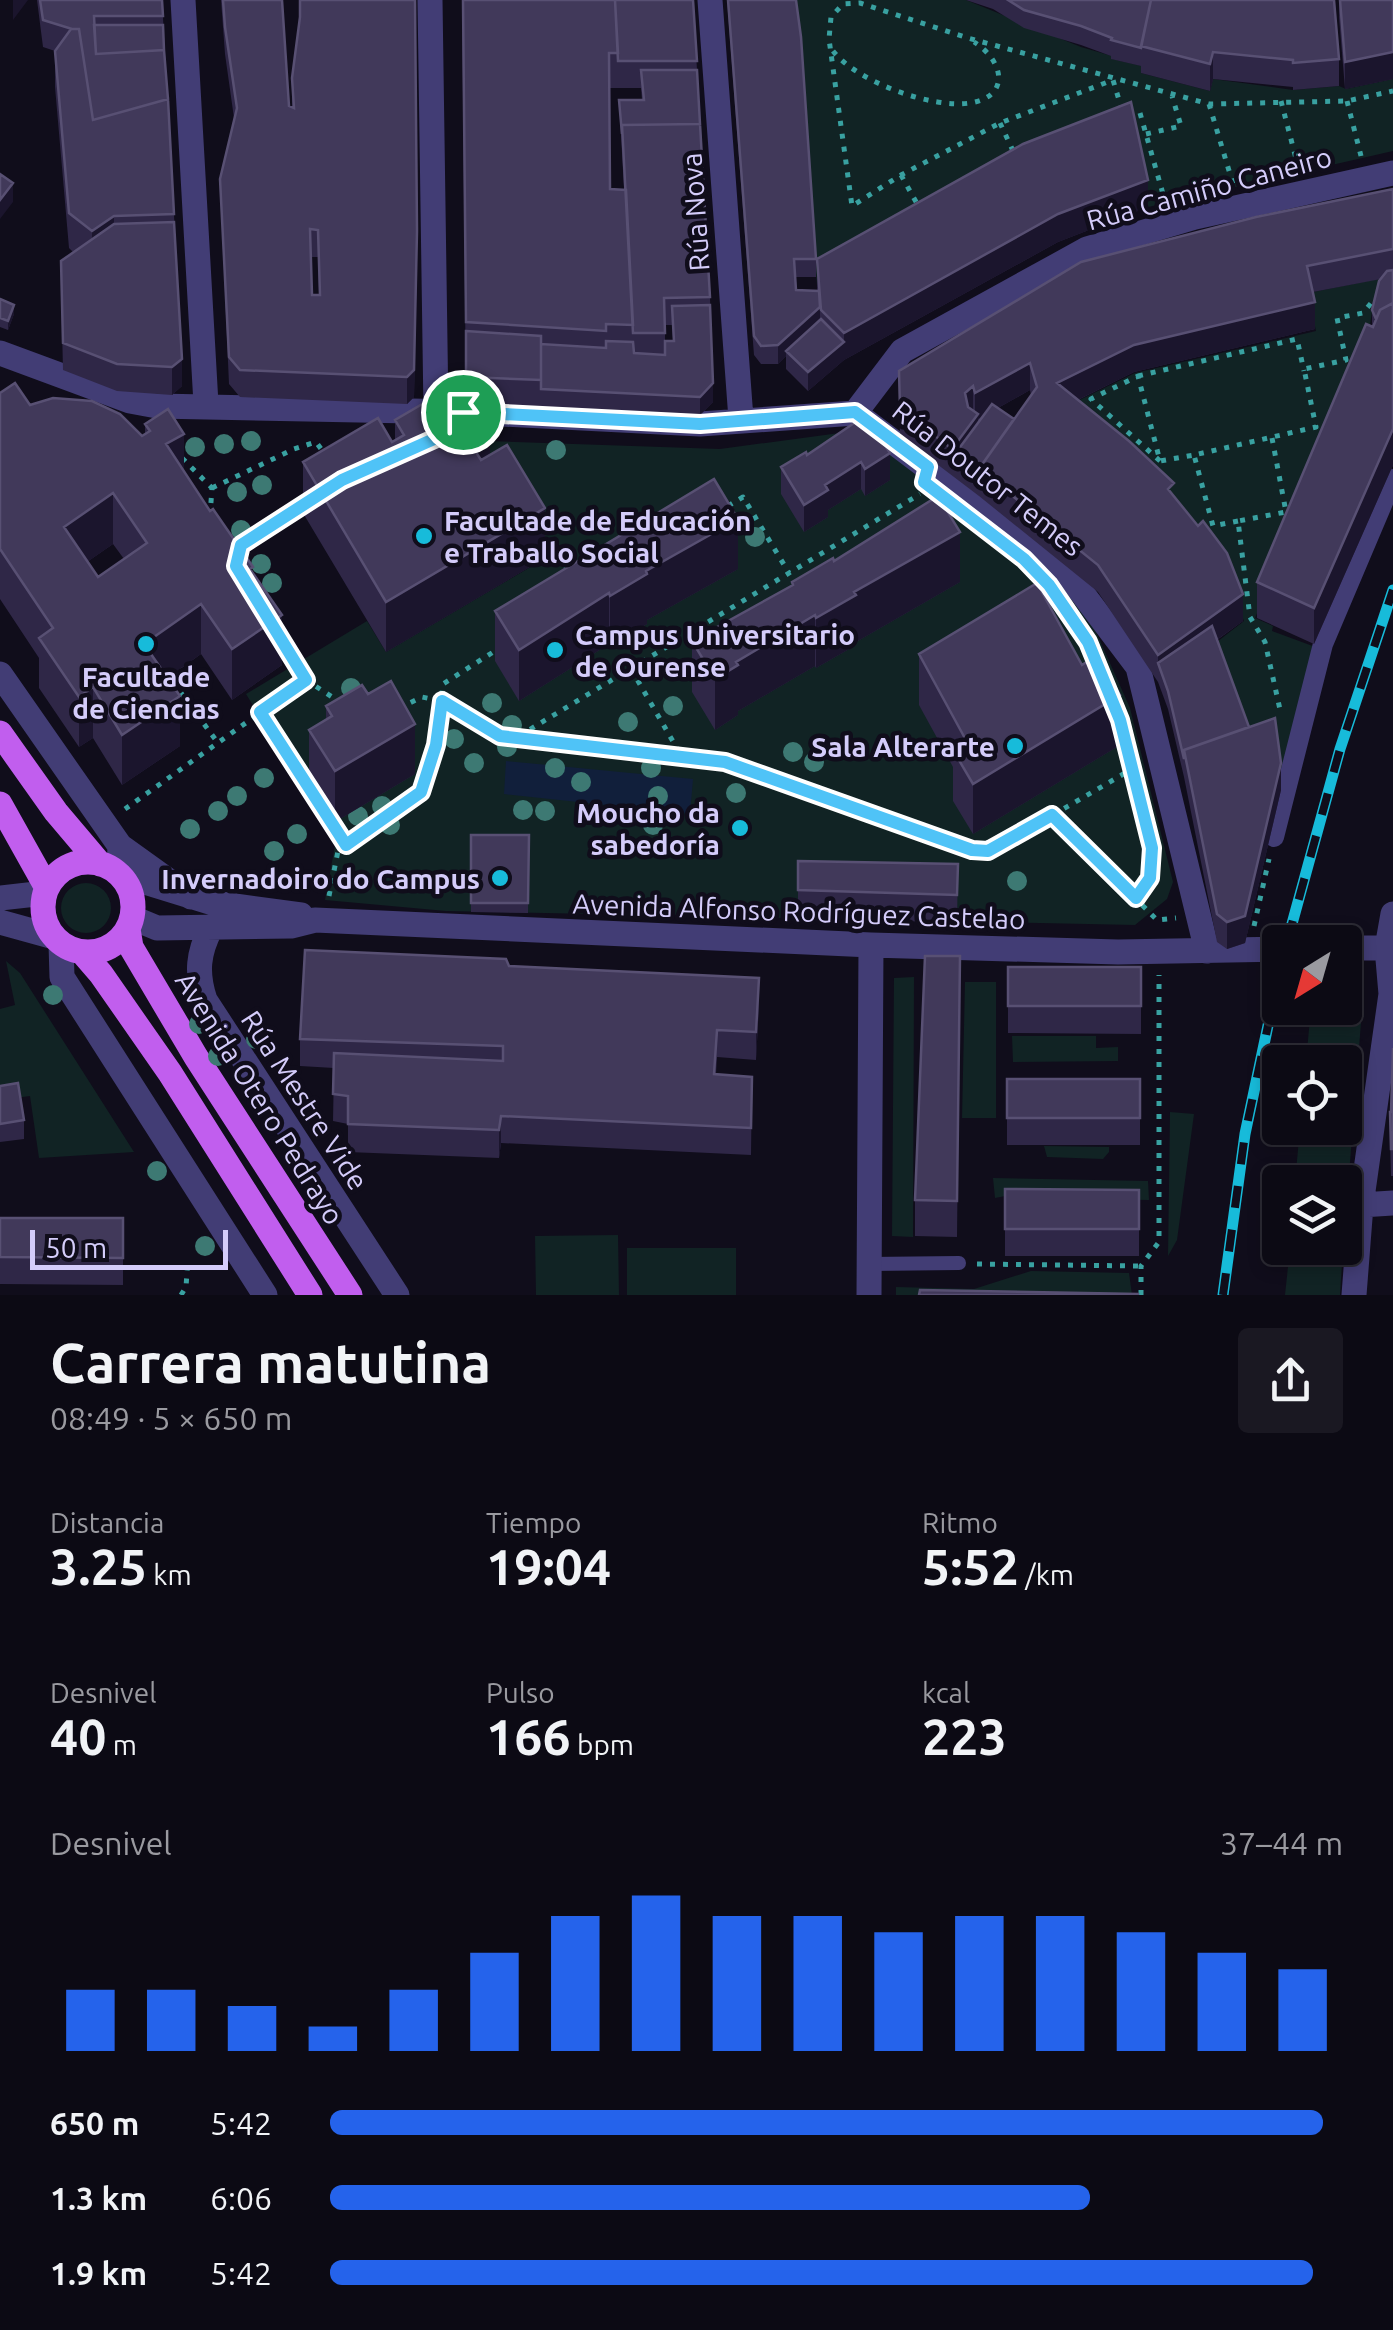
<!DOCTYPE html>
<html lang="es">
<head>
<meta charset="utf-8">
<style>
	body { margin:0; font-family:Ubuntu,sans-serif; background:#1a1822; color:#f1f3f6; height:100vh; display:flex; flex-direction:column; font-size:38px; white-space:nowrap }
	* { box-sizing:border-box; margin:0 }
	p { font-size:32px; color:#9a9aa0 }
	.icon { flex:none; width:55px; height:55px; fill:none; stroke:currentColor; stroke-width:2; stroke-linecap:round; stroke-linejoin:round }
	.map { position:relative; height:1295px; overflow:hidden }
	.sheet { display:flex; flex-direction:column; background:#0c0a14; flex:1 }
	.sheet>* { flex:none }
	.needle { width:65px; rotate:217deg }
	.controls { position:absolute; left:1262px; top:925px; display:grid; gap:20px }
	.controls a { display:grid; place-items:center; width:100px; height:100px; border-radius:10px; background:#0c0a14; box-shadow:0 5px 15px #0003,0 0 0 2px #2c2b34; font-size:50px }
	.scale { position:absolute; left:30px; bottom:25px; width:198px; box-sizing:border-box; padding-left:10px; border:5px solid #d4ccfa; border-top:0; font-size:28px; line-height:35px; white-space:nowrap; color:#d4ccfa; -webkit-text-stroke:8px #100d1b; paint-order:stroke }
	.pin { position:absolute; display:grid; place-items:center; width:85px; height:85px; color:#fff; margin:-42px; border:5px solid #fff; border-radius:50%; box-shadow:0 2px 10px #0007 }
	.round { display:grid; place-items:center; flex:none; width:105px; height:105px; border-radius:10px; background:#1a1822 }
	.summary { display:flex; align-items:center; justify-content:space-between; height:170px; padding:0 50px }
	h1 { font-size:55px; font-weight:700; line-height:75px }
	.metrics { display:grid; grid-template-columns:repeat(3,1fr); gap:15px; height:170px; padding:10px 50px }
	.metrics div { display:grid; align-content:center }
	.metrics b { font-size:50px; font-weight:700 }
	.metrics small { font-size:28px; font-weight:400 }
	.metrics p { font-size:28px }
	.chart { height:280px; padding:20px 50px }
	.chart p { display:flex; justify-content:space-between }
	.chart svg { width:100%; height:180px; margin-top:10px; stroke:#2563eb; stroke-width:6 }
	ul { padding:0 50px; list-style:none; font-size:32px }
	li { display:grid; grid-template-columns:160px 120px 1fr; align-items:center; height:75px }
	li i { height:25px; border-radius:12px; background:#2563eb }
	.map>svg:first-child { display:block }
	.green { fill:#112324 }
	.water { fill:#111f3b }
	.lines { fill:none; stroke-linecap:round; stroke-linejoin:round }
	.path { stroke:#39a1a1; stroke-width:5; stroke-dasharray:5 8; stroke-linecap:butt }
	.service { stroke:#423d75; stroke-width:14 }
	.pedestrian { stroke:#423d75; stroke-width:20 }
	.minor { stroke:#423d75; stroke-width:25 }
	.primary { stroke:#c15eee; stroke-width:25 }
	.rail-casing { stroke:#17bbda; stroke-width:11 }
	.rail { stroke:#100d1b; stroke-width:8; stroke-dasharray:22; stroke-linecap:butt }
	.tree { fill:#3d7973 }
	.wall { fill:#2f2747; fill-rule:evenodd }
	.shaded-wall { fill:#1b152d }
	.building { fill:#41395a; stroke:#585073; stroke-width:2.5; fill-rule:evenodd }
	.route-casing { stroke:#fff; stroke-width:20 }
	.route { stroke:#4fc3f7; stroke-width:12 }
	.poi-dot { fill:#17bbda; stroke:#100d1b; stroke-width:4 }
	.labels { text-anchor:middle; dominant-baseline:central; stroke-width:9; stroke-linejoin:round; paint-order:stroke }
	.street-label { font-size:28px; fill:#d4ccfa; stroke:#100d1b }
	.poi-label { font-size:28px; font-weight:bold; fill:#d4ccfa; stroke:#100d1b; text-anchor:end }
</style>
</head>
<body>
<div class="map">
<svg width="1393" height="1295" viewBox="0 0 1393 1295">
	<rect width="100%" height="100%" fill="#100d1b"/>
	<!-- green -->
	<path class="green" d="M795,0H966L1081,47L1112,56V59L1142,66L1141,73L1210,91L1213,79L1293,90L1339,86L1346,89L1393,79V151L1148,207L1131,130L817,286Z
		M1393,276L1372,312L1365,358L1255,618L1273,626L1272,631L1318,648L1281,788L1251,752L1213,645L1244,621L1227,579L1059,410L1135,373L1316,331L1308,293Z
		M847,432L882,444L1062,585L1093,625L1130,708L1173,882L1167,899L1135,925L446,911L325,900L336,840L246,694L367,621L386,652L544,559L460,440L720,449Z
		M61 908a25 25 0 1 1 50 0a25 25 0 1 1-50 0Z
		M6,961L20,973L134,1152L39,1158L30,1096L0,1100V1009L15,1005Z
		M914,977L913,1237L892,1236L894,978Z
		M1345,981H1356L1363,997L1345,1226V1182H1295L1300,1128H1345V1062H1306L1310,1018L1301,1008H1345Z
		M965,982H996V1118H962Z
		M1012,1036H1096V1048L1118,1047V1061L1013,1062Z
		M1170,1112L1194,1114L1177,1240L1168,1256Z
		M1044,1146L1109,1147V1152L1103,1159L1047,1157Z
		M993,1178L1148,1181L1149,1200L1034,1198L1021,1193L995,1198Z
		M618,1235L619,1295H536L535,1236Z
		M627,1248H736V1295H627Z
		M1290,1248H1343L1340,1295H1285Z
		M1031,1271L1129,1273L1132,1295H896V1287L974,1289Z"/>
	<!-- water -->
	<path class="water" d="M506,761L693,779L690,814L504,794Z"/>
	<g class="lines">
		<!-- path -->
		<path class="path" d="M833,51C856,81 931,109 970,103C1012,96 1003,60 974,42
			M1281,101L1299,170
			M1347,101L1361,156
			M1209,104L1233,184
			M1122,110L1113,80L1000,123L901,175L852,206L829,39L831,17L843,4L860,3L968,38L1209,104L1347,101L1393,91
			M1128,118L1140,113L1165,201
			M1000,123L1014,153
			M1146,134L1181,126L1172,96
			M901,175L920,209
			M1138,376L1297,339L1304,371
			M1272,438L1286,512L1238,521L1250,617L1265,642L1281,714
			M182,458L212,488
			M1160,461L1091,399L1138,376L1160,461L1194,455
			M212,488L294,449L316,442L324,453
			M728,506L743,497L789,573
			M210,516L212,488
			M1238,521L1213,526L1194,455L1316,427L1304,369L1346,360L1337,318L1363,313L1372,302
			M542,530L569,571
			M239,552L241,545L306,503
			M278,635L306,680L340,702
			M631,669L682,757
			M181,693L218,743
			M399,708L422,697L442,701L501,735L725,762L971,850L987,851L1053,815L1157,920L1176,918
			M261,713L346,845
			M1118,718L1153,848L1150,878L1143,892L1136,898
			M519,736L920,494
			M125,809L306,680
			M1053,815L1132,769
			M329,896L338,851L421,793L439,728L443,684L498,649
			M1254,926L1269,859
			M977,1264L1141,1266
			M181,1295L186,1287L188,1258
			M1141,1295V1266L1159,1242V975"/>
		<!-- service -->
		<path class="service" d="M869,1264L959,1263"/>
		<!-- pedestrian -->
		<path class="pedestrian" d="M1274,837L1323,644L1393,479"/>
		<!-- minor -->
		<path class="minor" d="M183,0L206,404
			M430,0L436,412
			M710,0L741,419
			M0,353L130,401L157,406L463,412L700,424L855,413L1067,573L1138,667L1207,951
			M855,413L902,351L1087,249L1195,217L1393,173
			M0,674L120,846L191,897
			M120,846L119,874L213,903L301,915
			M0,898L45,893
			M133,918L157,928L291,926L315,920L871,945L1118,952L1280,949
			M0,922L54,937
			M211,928C198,953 196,973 205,1000L397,1295
			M61,944L62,977L265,1295
			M1345,948H1393
			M1361,1205L1393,1203
			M869,1295L871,945
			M1354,1295L1361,1205L1391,994L1387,948L1393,914"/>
		<!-- primary -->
		<path class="primary" d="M0,733L56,812L100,864
			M0,804L47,888
			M43 907a45 45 0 1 1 90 0a45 45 0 1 1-90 0Z
			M128,929L131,947L196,1057L350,1295
			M82,952L101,974L170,1073L310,1295"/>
		<!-- rail casing -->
		<g class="rail-casing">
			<path id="rail" d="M1287,942L1340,749L1393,590
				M1223,1295L1245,1134L1280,969"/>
		</g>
		<!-- rail -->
		<use href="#rail" class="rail"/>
	</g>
	<!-- trees -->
	<g class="tree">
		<circle cx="251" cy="441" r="10"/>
		<circle cx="224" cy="444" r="10"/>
		<circle cx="195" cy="447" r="10"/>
		<circle cx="556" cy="450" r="10"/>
		<circle cx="262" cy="485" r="10"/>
		<circle cx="237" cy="492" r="10"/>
		<circle cx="241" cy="530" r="10"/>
		<circle cx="755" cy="537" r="10"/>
		<circle cx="261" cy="564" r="10"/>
		<circle cx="272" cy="583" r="10"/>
		<circle cx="351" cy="688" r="10"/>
		<circle cx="492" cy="703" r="10"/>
		<circle cx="673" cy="706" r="10"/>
		<circle cx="628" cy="722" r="10"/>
		<circle cx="512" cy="725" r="10"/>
		<circle cx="454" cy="739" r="10"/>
		<circle cx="507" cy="747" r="10"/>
		<circle cx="793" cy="752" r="10"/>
		<circle cx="814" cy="762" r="10"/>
		<circle cx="474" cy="763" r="10"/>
		<circle cx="555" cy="768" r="10"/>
		<circle cx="651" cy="768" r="10"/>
		<circle cx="264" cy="778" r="10"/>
		<circle cx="581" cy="782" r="10"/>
		<circle cx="736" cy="793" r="10"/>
		<circle cx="237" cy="796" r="10"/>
		<circle cx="658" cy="796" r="10"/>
		<circle cx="382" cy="806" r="10"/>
		<circle cx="523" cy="810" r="10"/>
		<circle cx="218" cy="811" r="10"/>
		<circle cx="545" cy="811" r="10"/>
		<circle cx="358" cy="816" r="10"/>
		<circle cx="390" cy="825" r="10"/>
		<circle cx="653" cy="825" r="10"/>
		<circle cx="190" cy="829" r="10"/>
		<circle cx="297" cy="834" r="10"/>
		<circle cx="274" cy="851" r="10"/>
		<circle cx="1017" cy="881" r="10"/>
		<circle cx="53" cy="995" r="10"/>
		<circle cx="199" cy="1024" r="10"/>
		<circle cx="256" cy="1039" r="10"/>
		<circle cx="218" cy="1056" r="10"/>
		<circle cx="157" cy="1171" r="10"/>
		<circle cx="205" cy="1246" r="10"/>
	</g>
	<!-- wall -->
	<path class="wall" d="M37,0H162L182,359V386L172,395L117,391L63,370L61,288L73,252L69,248L55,87V51L43,47Z
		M221,0H282L289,106L292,107V78L417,258L414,397L407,404L240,397L229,384L220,179L234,118L225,54ZM311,257H318L319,295H312Z
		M462,0H693L710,297L713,402L700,415L468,404L490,455L545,558L386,652L303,513V462L395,441V420L466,400ZM609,88H641L642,100H619L624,189H610ZM665,325H672L673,341H665Z
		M727,0H796L816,259V277H795L796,290L817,291V259L1148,207L1058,242L844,360L808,391L786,369V356L778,364H761L754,355Z
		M966,0H1334L1339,59V86L1293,90V87L1213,79L1210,91L1141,73V66L1111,59V56L1081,45L1024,28L993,9Z
		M1339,0H1393V79L1345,89L1339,17Z
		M1393,189V465L1314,644L1257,618V582L1372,327V310L1381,279L1313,292L1315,329L1134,372L1078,400L1174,496L1243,621L1217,640L1249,727L1281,790L1245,943L1227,949L1217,942L1184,777L1168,709L1158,682L1098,592L979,496L900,436L899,371ZM1030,390L1031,395L1014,419L998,408Z
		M0,299L14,314L8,330L0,327Z
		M0,393L30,405L142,436L145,434V424L184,472L253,573L282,665L232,700L201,654L168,678L180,746L122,785L93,738L79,747L39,688V658L0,599ZM113,544L124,559L98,577L87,562Z
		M866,415L890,480L865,496L861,489L828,510V517L804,532L781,494V467L807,455Z
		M834,561L960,582L856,642V645L816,668L815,666L738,711V715L715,730L692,692V641L792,586V582Z
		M738,569L647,620V624L610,646L609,644L519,701L495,661V611Z
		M919,654L1120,745L973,834L953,801V767L919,705Z
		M368,694L415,774L335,822L309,781V730L326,719V706Z
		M471,835H529L528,913L471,912Z
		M798,861L958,864L957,923L798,917Z
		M960,956L957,1237L915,1236V1200Z
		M509,966L759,1005L756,1060L717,1057L716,1074L752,1077L751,1155L501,1143L499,1158L348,1152V1124L333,1121L334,1068L300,1066V1039Z
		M1008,967H1141V1034L1008,1033Z
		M1393,1048V1176H1391L1390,1139Z
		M1007,1079H1140V1145H1007Z
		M0,1086L24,1120V1139L0,1142Z
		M1005,1189L1139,1190V1256H1005Z
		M0,1218H123V1285L0,1284Z"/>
	<!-- shaded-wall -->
	<path class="shaded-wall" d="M13,0H28L13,20Z
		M1213,52V79L1210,91V64Z
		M1393,52V79L1345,89V62Z
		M1148,180V207L1058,242L844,360L808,391V372L844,342V333L1058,214Z
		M13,183V202L0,219V200Z
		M114,216V251L92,266V231Z
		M417,258L414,397L407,404V377Z
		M1315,302V329L1134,372L1057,410V383L1134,345Z
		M14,305V314L8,330V321Z
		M820,307V325L786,351V356L778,364V345Z
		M182,359V386L172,395V367Z
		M1030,363V390L978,419V441L952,458V449L975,418V393Z
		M713,383V402L700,415V397Z
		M973,386V413L965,420V393Z
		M1393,429V465L1314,644V608Z
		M184,434V484L166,444Z
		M490,440V490L474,449Z
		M890,453V480L865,496V469Z
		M861,462V489L828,510V517L804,532V505L825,485Z
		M113,493V544L64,578V527Z
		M545,508V558L386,652V602Z
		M738,519V569L647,620V624L610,646V596L646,571Z
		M960,532V582L856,642V645L816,668V618L854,592Z
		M609,593V644L519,701V650Z
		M1243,594V621L1163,678L1158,663V655Z
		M201,604V654L144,694V644Z
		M282,615V665L232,700V649Z
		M815,615V666L738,711V715L715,730V679L736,662Z
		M93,687V738L79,747V697Z
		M1120,695V745L973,834V784Z
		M180,696V746L122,785V735Z
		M415,724V774L335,822V771Z
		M1281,763V790L1245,943L1227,949V922Z
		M759,978V1005L756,1060V1032Z
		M501,1116V1143L499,1158V1130Z"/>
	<!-- building -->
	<path class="building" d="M40,0H162L163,16H94L96,54L164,50L168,99L93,120L79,29H72L43,20Z
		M223,0H282L289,106L294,108L292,78L300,17V0H415L417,231L414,370L407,377L240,370L229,357L220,179L237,108L225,27ZM310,229L318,230L320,295H312Z
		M463,0H615L618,53H609L610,189L626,190L633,325L606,324V331L466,322Z
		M615,0H693L697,61H618Z
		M728,0H796L801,37L816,259H794L796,290L819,291L820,307L778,345L761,346L754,336Z
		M1008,0H1151L1141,48L1111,40L1112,38L1081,26L1024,10Z
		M1151,0H1334L1339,59L1293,63V60L1213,52L1210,64L1141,46Z
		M1340,0H1393V52L1345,62Z
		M94,25H163L164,50L96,54Z
		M71,29H79L93,120L168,99L174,214L114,216L92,231L69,213L55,51Z
		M641,70H697L700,124L622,125V134L619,100H644Z
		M1131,102L1148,180L1058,214L844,333L821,310L817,259L1023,144Z
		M700,124L710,297L664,298L665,333H633L622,125Z
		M0,174L13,183L0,200Z
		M1393,189V249L1307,266L1315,302L1134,345L1057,383L1129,441L1174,483L1168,489L1198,526L1203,521L1227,553L1243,594L1158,655L1098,565L979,469L1037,387L1030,363L975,393L973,386L965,393L968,407L978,414L952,449L900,409L899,371L1081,262L1256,217Z
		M174,222L182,359L172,367L117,364L63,343L61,261L114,224Z
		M1393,270V303L1380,310L1376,319L1372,310L1379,281L1387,271Z
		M0,299L14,305L8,321L0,318Z
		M1393,303V429L1314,608L1257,582L1366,324L1373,327L1380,310Z
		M710,305L713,383L700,397L541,389V344L606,348V341L633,342L634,353L665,355V341H674L672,306Z
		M821,319L844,342L808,372L786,351Z
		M466,331L541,336V380L466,377Z
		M15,383L30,405L53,398L92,401L120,414L142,436L150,431L145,424L168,409L184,434L166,444L210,511L213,509L253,567L250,569L282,615L232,649L201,604L144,644L180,696L122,735L93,687L79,697L39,638L53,628L0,549V393ZM113,493L147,543L98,577L64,527Z
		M448,389L460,390L490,440L474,449L481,460L507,445L545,508L386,602L303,462L378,418L392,442L404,435L395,420Z
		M992,404L1014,419L979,469V478L952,458Z
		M866,415L890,453L865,469L861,462L825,485L828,490L804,505L781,467L806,452L807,455Z
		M714,479L738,519L646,571L647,574L610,596L609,593L519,650L495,611Z
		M938,496L960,532L854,592L856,595L816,618L815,615L736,662L738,665L715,679L692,641L793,585L792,582L833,558L834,561Z
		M1037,583L1082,665L1097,655L1120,695L973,784L953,750L967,742L919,654Z
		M1212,626L1249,727L1184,750V759L1168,691L1158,663Z
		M391,681L415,724L335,771L309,730L332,716L326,706L362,685L368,694Z
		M1275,718L1281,763L1245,916L1227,922L1217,914L1184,750Z
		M471,835H529L528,903H471Z
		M798,861L958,864L957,895L798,890Z
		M305,950L506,959L509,966L759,978L756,1032L717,1030L714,1074L752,1077L751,1128L501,1116L499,1130L348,1124V1096L333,1094L334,1053L503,1061V1046L300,1039Z
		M925,956H960L957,1201L915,1200Z
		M1008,967H1141V1006H1008Z
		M1393,1048V1112H1391Z
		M1007,1079H1140V1118H1007Z
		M18,1083L24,1120L0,1124V1086Z
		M1390,1112H1393V1149H1391Z
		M1005,1189L1139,1190V1229H1005Z
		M0,1218H123V1258L0,1257Z
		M920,1290L1138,1294V1295H919Z"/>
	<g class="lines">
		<!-- route casing -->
		<g class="route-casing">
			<path id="route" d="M463,412L700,424L855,412L928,467L924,482L1024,559L1049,585L1088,642L1120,720L1152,848L1150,878L1136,898L1052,815L988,851L972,850L725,762L500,736L442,701L436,745L421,792L346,845L260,712L306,680L236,566L241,545L342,480L452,431Z"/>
		</g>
		<!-- route -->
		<use href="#route" class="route"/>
	</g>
	<!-- markers -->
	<g class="poi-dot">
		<circle cx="424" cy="536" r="10"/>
		<circle cx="146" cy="644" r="10"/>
		<circle cx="555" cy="650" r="10"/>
		<circle cx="1015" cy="746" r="10"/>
		<circle cx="740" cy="828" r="10"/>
		<circle cx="500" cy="878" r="10"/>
	</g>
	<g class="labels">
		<!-- street labels -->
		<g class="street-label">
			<text transform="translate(1209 188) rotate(-15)">Rúa Camiño Caneiro</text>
			<text transform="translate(695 212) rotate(-94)">Rúa Nova</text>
			<text transform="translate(988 478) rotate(38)">Rúa Doutor Temes</text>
			<text transform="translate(799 911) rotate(2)">Avenida Alfonso Rodríguez Castelao</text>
			<text transform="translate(260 1098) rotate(58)">Avenida Otero Pedrayo</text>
			<text transform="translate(305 1100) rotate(57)">Rúa Mestre Vide</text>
		</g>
		<!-- poi labels -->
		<g class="poi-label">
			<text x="444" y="520" text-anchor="start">Facultade de Educación<tspan x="444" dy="32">e Traballo Social</tspan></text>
			<text x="575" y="634" text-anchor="start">Campus Universitario<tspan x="575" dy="32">de Ourense</tspan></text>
			<text x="146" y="676" text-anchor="middle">Facultade<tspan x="146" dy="32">de Ciencias</tspan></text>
			<text x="995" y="746">Sala Alterarte</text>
			<text x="720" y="812">Moucho da<tspan x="720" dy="32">sabedoría</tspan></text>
			<text x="480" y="878">Invernadoiro do Campus</text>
		</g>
	</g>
</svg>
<div class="controls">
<a><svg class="needle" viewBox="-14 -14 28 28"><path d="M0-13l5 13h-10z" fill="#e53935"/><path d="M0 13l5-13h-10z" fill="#9a9aa0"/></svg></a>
<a><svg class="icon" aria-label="locate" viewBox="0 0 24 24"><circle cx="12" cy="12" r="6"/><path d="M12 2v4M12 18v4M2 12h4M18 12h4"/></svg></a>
<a><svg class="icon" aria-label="layers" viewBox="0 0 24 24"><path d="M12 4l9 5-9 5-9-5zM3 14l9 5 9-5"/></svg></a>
</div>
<div class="scale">50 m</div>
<div class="pin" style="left:463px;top:412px;background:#1e9e55"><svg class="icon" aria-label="arrive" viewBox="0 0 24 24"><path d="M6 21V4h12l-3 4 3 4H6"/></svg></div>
</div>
<section class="sheet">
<div class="summary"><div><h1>Carrera matutina</h1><p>08:49 · 5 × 650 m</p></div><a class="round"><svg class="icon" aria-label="share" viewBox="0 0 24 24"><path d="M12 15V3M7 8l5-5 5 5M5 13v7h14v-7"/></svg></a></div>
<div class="metrics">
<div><p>Distancia</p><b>3.25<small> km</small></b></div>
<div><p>Tiempo</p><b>19:04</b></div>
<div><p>Ritmo</p><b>5:52<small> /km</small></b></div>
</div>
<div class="metrics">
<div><p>Desnivel</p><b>40<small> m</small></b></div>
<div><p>Pulso</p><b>166<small> bpm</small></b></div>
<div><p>kcal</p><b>223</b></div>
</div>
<div class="chart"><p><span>Desnivel</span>37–44 m</p>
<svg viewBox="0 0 160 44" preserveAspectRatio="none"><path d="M5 44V29M15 44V29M25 44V33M35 44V38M45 44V29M55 44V20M65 44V11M75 44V6M85 44V11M95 44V11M105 44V15M115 44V11M125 44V11M135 44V15M145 44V20M155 44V24"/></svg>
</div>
<ul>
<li><b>650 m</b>5:42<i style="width:98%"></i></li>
<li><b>1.3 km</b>6:06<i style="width:75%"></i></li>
<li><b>1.9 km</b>5:42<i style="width:97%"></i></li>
</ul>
</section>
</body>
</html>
